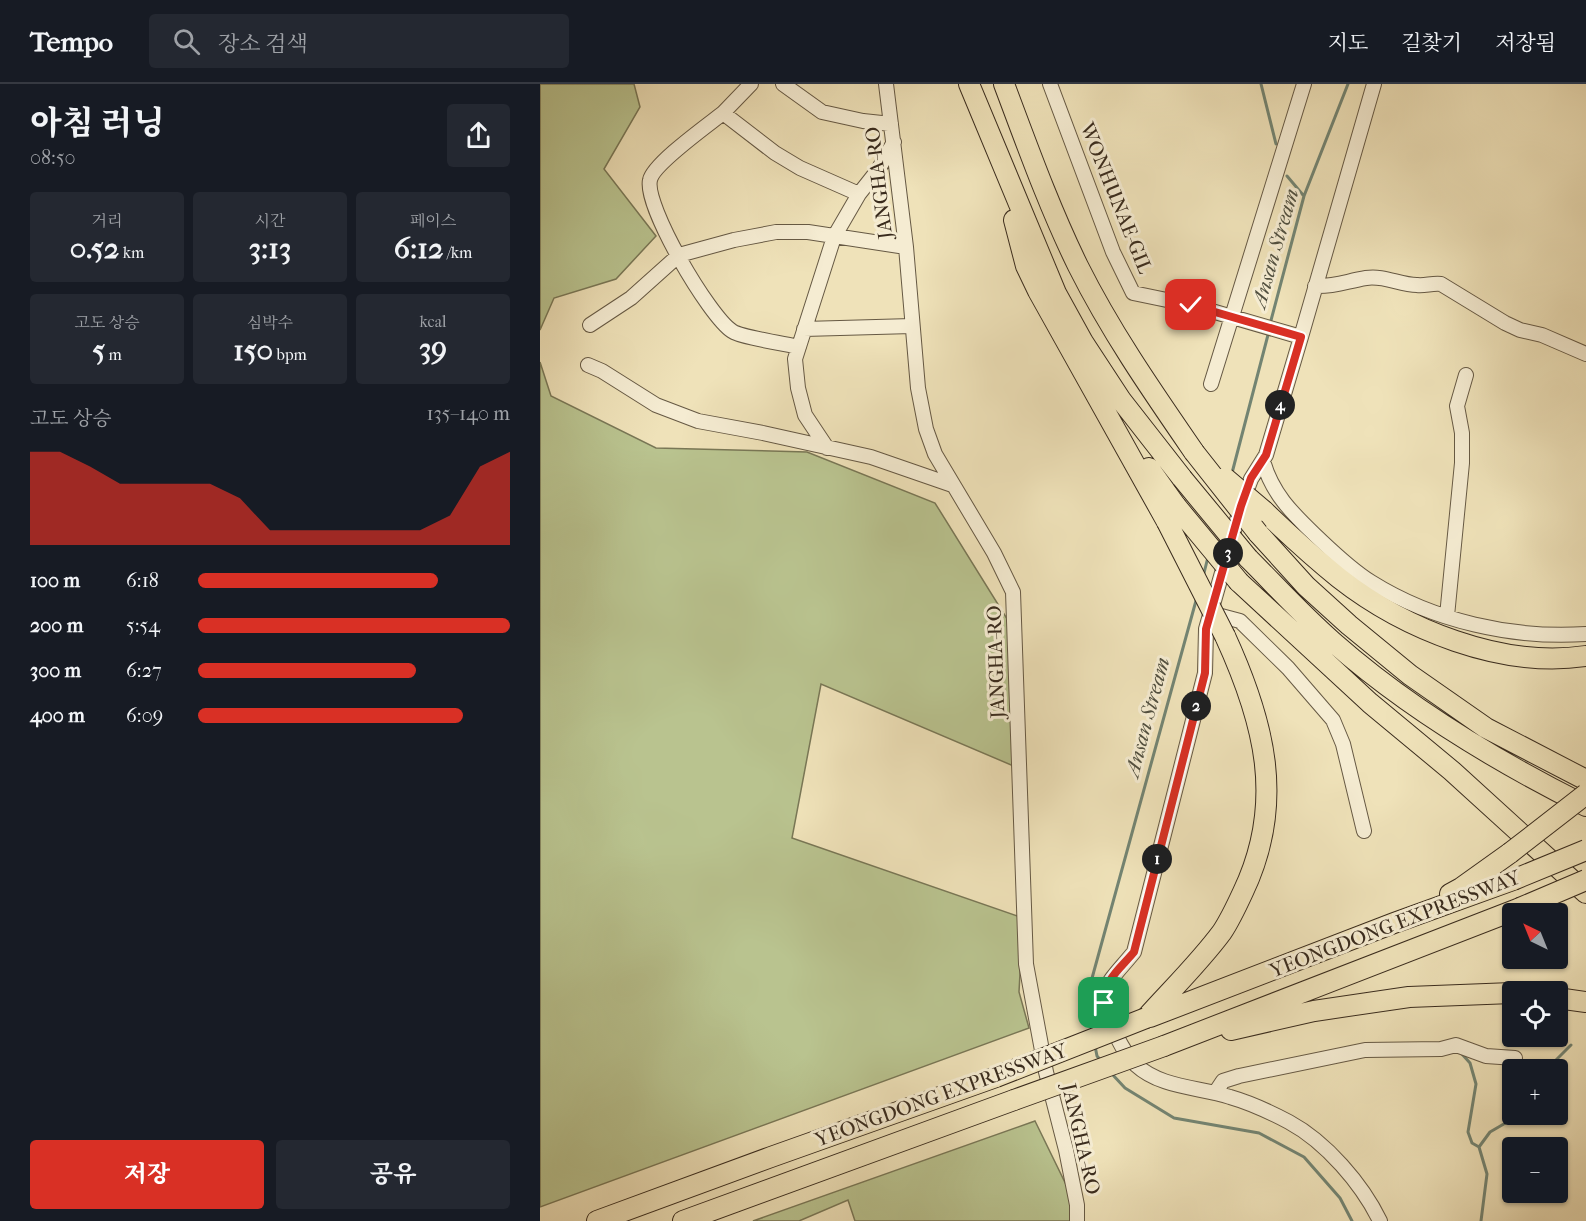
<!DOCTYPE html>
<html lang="ko">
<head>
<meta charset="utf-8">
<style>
	body { margin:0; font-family:"IM FELL French Canon","Noto Serif KR",serif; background:#242831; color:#f1f3f6; height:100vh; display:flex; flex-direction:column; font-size:22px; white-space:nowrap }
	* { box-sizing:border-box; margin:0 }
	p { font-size:20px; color:#9ea1a6 }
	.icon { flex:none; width:33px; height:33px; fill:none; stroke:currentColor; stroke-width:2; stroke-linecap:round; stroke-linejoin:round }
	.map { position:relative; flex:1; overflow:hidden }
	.panel { display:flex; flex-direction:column; background:#171b24; width:540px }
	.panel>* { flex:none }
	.needle { width:39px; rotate:317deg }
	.buttons { position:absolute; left:962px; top:819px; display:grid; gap:12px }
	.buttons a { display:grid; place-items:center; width:66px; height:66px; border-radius:6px; background:#171b24; box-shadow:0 2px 4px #0004; font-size:30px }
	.pin { position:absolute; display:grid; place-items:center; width:51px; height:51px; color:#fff; margin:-26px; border-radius:12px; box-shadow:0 3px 9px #0006 }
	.km { position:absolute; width:30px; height:30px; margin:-15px; border-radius:50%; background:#222; color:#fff; font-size:16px; line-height:30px; text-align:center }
	.round { display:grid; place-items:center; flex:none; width:63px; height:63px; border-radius:6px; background:#242831 }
	.head { display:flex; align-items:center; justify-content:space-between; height:102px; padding:0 30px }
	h1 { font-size:33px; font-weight:800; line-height:45px }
	.metrics { display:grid; grid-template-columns:repeat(3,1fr); gap:9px; height:102px; padding:6px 30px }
	.metrics div { display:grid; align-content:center; border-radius:6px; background:#242831; text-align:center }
	.metrics b { font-size:30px; font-weight:800 }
	.metrics small { font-size:16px; font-weight:400 }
	.metrics p { font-size:16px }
	.chart { height:168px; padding:12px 30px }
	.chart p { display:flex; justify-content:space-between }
	.chart svg { width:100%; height:108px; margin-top:6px; fill:#d93025; opacity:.7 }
	.action { display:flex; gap:12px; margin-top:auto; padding:12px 30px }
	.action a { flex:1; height:69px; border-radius:6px; background:#d93025; color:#fff; font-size:24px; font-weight:800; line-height:69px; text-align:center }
	.action a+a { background:#242831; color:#f1f3f6 }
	ul { padding:0 30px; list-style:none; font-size:20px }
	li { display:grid; grid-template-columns:96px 72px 1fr; align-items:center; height:45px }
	li i { height:15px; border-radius:8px; background:#d93025 }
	header { display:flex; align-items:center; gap:36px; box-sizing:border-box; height:84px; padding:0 30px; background:#171b24; border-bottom:2px solid #363941 }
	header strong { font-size:28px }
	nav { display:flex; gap:33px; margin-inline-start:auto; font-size:21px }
	.search { width:420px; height:54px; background:#242831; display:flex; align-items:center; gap:15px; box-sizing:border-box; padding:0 21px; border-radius:6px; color:#9ea1a6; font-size:22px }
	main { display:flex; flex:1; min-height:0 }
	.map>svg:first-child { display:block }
	.green { fill:#b9c38f; stroke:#797756; stroke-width:1.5 }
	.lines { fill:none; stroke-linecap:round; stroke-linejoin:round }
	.stream { stroke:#738472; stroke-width:3 }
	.minor-casing { stroke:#665944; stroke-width:16 }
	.highway-casing { stroke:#392b1d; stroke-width:22 }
	.minor { stroke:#f5ecd2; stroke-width:14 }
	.highway { stroke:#efe2b9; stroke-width:20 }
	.highway-bridge-casing { stroke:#392b1d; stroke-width:22; stroke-linecap:butt }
	.highway-bridge { stroke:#efe2b9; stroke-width:20 }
	.route-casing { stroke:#fff; stroke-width:12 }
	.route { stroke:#d93025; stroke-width:8 }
	.labels { text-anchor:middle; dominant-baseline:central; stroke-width:6; stroke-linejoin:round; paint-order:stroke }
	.street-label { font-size:20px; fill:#392b1d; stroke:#f5ecd2 }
	.water-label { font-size:21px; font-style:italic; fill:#515040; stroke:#f5ecd2 }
</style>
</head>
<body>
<header>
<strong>Tempo</strong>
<div class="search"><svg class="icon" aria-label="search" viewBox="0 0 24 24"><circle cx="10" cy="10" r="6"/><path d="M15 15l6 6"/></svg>장소 검색</div>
<nav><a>지도</a><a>길찾기</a><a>저장됨</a></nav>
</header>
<main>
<section class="panel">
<div class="head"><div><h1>아침 러닝</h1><p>08:50</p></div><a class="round"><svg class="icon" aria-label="share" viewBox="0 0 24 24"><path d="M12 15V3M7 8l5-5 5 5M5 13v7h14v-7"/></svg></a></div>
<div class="metrics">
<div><p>거리</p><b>0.52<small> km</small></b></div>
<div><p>시간</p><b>3:13</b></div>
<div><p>페이스</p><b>6:12<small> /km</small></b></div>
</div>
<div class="metrics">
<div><p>고도 상승</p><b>5<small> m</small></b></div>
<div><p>심박수</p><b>150<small> bpm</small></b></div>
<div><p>kcal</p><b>39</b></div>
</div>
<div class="chart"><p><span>고도 상승</span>135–140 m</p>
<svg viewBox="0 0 160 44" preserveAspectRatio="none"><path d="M0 44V6L10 6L20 12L30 19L40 19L50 19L60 19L70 25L80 38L90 38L100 38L110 38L120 38L130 38L140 32L150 12L160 6V44z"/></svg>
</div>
<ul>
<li><b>100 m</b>6:18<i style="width:77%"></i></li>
<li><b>200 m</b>5:54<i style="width:100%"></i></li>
<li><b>300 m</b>6:27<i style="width:70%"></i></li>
<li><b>400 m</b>6:09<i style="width:85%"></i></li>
</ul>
<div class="action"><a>저장</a><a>공유</a></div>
</section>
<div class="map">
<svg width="1046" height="1137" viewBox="0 0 1046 1137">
	<rect width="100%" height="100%" fill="#efe2b9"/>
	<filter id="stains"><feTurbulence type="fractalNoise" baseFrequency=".00333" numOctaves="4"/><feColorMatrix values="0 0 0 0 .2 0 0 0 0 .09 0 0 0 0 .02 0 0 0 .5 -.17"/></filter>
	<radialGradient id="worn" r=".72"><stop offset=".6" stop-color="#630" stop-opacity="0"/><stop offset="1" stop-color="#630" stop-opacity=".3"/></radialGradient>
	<!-- green -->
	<path class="green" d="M0,0H94L100,23L64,85L116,152L76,195L14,214L0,246Z
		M0,278L11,312L116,364L267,368L395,419L474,546L483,686L281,600L252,754L483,834L479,908L489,944L0,1123Z
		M495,1037L534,1117V1137H315L308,1116L259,1137H213Z"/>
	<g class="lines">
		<!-- stream -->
		<path class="stream" d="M721,0L736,60
			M747,92L763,111
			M730,240L764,112L808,0
			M692,389L729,247
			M663,493L668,473
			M552,947L546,916L657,513
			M555,962L557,972L562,978
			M921,969L930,979L936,1000L928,1048L932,1059L939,1063
			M1010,986L1012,980L1031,961
			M572,990L585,1004L634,1034L719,1049L764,1073L800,1114L812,1137
			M941,1137L947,1090L939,1063L950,1048L981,1030"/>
		<!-- minor casing -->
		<g class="minor-casing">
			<path id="minor" d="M211,0L183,29L235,69L260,84L319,110
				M243,0L282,28L323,37L351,40
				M346,0L366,163L378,304L386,345L395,370L454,469L473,508L486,880L506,988L526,1066L537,1121V1137
				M510,0L573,168L593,209L651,221L761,253L834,0
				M183,29C168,41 113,80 110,96C104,122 169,232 192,247C200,253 246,260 259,263
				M775,202C795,203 807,197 826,194C844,191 860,201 877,201C885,202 892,199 901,200L965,239L980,246L1002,251L1046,270
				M50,241L91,214L139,171L194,156L236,148H268L366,163
				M264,245L372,242
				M761,253L726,371L711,395L701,422L666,545L665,589L594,868C569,899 553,905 574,947C580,959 586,972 596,981C621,1004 660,1003 690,1013C711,1019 730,1028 749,1038C786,1058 822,1100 840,1137
				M48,281L62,287L116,321L158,337L223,349L331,373L412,401
				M671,300L764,0
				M287,364L265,331L258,304L255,275L294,153L319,110L338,86L354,58
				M723,377C732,409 751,428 775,451C792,467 810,485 831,498C893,537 973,555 1046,550
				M670,529L700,537L748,584L793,636L803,660L824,747
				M907,532L922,379V349L917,322L926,291
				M675,1009L683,997L699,992L825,966L901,965L916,961L946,972L975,974"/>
		</g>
		<!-- highway casing -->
		<g class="highway-casing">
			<path id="highway" d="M429,0L516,209L543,258L581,316L642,394
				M464,0C487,61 509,123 538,182C571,248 612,307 654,368
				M474,136L486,182L498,207L627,438
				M609,384L636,422
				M724,427C748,450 773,473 799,494C864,545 962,585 1046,572
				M718,449L766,502L809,541L870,591L946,644L1046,696
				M708,474C736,502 763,532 793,558C869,625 956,677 1046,722
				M699,498L830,619L912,687L1046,809
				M910,810L921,804L970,769
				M1017,914L1046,918
				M610,933L854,839L973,796
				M606,934C631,906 659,879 682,848C690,836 697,821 703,808C746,718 724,637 685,552
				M691,946L774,927L869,913L972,909
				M624,962L980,824
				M57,1137L231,1073L456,993
				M143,1137L474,1016"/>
		</g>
		<!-- minor -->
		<use href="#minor" class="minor"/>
		<!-- highway -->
		<use href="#highway" class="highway"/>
		<!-- highway-bridge casing -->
		<g class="highway-bridge-casing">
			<path id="highway-bridge" d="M654,368L718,449
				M642,394L708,474
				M685,394L724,427
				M636,422L699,498
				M627,438L685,552
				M970,769L1046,710
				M973,796L1046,766
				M980,824L1046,796
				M456,993L606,934
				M474,1016L624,962"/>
		</g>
		<!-- highway-bridge -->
		<use href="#highway-bridge" class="highway-bridge"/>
	</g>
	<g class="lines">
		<!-- route casing -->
		<g class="route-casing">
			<path id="route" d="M564,919C565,894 579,886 594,868L665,589L666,545L701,422L711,394L726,371L761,253L651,221"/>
		</g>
		<!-- route -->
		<use href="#route" class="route"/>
	</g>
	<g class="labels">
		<!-- street labels -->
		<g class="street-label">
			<text transform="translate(339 99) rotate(-97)">JANGHA-RO</text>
			<text transform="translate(576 114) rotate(68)">WONHUNAE-GIL</text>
			<text transform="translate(456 578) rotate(-92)">JANGHA-RO</text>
			<text transform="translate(855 840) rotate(-21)">YEONGDONG EXPRESSWAY</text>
			<text transform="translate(401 1011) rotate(-20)">YEONGDONG EXPRESSWAY</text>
			<text transform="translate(541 1055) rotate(77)">JANGHA-RO</text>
		</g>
		<!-- water labels -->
		<g class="water-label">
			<text transform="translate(735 164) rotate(-74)">Ansan Stream</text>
			<text transform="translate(607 633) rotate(-75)">Ansan Stream</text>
		</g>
	</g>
	<rect width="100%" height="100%" filter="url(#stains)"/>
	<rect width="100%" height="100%" fill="url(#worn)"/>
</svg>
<div class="buttons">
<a><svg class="needle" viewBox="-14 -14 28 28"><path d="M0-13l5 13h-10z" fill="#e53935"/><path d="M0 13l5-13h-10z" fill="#9ea1a6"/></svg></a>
<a><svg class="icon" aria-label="locate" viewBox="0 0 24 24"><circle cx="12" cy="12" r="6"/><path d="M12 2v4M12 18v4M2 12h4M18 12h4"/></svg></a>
<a>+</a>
<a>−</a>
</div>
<div class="pin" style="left:564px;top:919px;background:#1e9e55"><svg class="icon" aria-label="arrive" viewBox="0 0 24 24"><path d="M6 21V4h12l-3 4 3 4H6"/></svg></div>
<div class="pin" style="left:651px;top:221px;background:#d93025"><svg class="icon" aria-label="check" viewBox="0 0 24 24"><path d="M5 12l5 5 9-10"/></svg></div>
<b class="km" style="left:617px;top:775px">1</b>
<b class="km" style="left:656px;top:622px">2</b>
<b class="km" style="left:688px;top:469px">3</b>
<b class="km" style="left:740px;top:321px">4</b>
</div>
</main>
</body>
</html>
